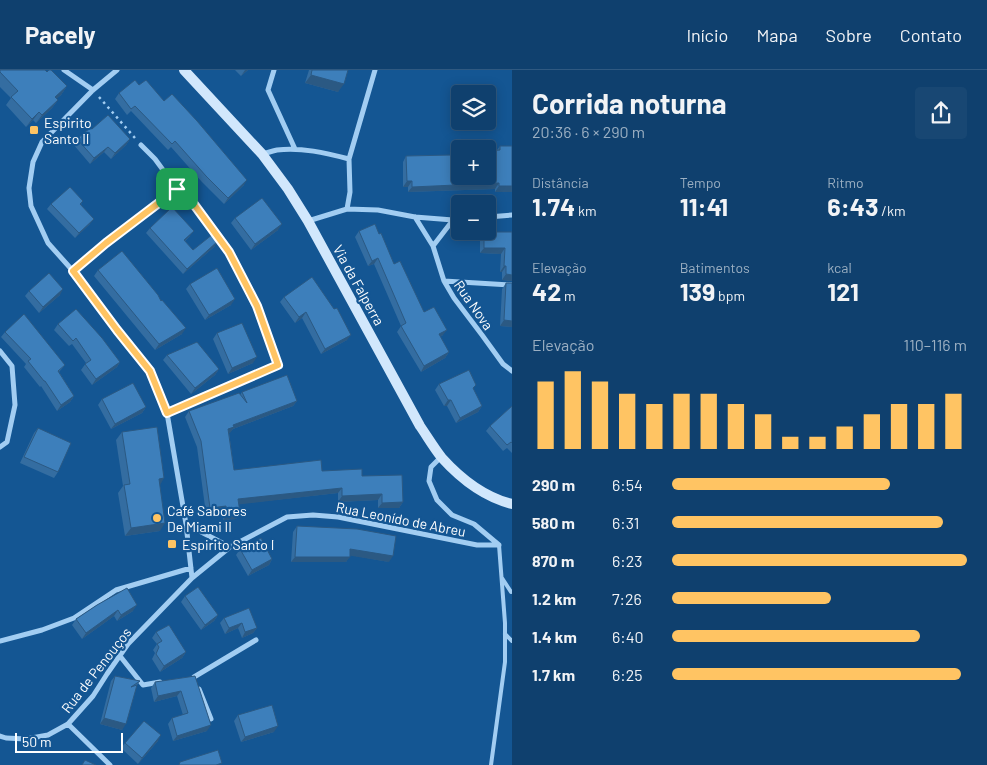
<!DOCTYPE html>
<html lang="pt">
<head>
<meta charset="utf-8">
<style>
	body { margin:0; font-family:Barlow,sans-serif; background:#184773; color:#f1f3f6; height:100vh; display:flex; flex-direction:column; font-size:19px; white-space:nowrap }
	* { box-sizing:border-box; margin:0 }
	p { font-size:16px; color:#9bafc2 }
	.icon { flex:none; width:28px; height:28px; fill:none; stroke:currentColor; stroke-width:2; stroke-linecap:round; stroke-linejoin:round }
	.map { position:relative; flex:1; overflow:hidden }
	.panel { display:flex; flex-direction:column; background:#0f406e; width:475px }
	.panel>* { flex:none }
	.tools { position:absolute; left:451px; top:15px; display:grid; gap:10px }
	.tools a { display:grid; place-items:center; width:45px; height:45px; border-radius:5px; background:#0f406e; box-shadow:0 2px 12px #0003,0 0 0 1px #2f5981; font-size:25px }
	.scale { position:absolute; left:15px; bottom:12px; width:108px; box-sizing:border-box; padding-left:5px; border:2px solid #fff; border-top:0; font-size:14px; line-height:18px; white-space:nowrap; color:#fff; -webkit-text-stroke:4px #145693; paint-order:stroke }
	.pin { position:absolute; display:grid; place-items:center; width:42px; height:42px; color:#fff; margin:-21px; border-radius:10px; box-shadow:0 2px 8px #0006 }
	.round { display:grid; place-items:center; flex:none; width:52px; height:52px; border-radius:5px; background:#184773 }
	.headline { display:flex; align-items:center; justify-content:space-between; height:85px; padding:0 20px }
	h1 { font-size:28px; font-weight:700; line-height:38px }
	.metrics { display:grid; grid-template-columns:repeat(3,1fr); gap:8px; height:85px; padding:5px 20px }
	.metrics div { display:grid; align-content:center }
	.metrics b { font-size:25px; font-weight:700 }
	.metrics small { font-size:14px; font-weight:400 }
	.metrics p { font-size:14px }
	.chart { height:140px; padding:10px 20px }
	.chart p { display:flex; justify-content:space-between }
	.chart svg { width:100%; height:90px; margin-top:5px; stroke:#ffc463; stroke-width:6 }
	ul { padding:0 20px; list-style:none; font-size:16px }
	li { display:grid; grid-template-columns:80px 60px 1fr; align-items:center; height:38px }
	li i { height:12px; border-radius:6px; background:#ffc463 }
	header { display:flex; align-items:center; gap:30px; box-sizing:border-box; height:70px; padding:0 25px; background:#0f406e; border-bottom:1px solid #2f5981 }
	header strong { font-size:24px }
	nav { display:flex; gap:28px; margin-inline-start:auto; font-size:18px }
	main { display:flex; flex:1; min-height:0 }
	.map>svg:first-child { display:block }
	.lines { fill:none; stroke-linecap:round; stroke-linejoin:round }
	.path { stroke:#a2cdf2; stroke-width:2.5; stroke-dasharray:2.5 4; stroke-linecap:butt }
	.service { stroke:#a2cdf2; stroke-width:4 }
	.minor { stroke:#a2cdf2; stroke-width:5 }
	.secondary { stroke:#d1e7fc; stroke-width:10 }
	.wall { fill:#346da1 }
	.shaded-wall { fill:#2b5983 }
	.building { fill:#3d7fbb; stroke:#2b5983 }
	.route-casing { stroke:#fff; stroke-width:10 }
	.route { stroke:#ffc463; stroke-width:6 }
	.poi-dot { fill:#ffc463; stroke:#145693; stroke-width:2 }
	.labels { text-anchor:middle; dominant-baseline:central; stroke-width:4.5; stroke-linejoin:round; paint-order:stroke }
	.poi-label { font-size:14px; fill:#fff; stroke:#145693; text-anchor:start }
	.street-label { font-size:14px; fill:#fff; stroke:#145693 }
</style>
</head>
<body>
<header>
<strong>Pacely</strong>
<nav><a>Início</a><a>Mapa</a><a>Sobre</a><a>Contato</a></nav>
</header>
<main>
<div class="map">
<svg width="512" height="695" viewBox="0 0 512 695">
	<rect width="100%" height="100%" fill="#145693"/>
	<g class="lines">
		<!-- path -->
		<path class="path" d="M99,27L135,68"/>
		<!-- service -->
		<path class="service" d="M502,508L511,522
			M505,564L512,571
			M491,695L505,592V553L499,475"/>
		<!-- minor -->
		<path class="minor" d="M64,0L93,20
			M117,0L93,20L42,72L33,92L29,118L31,136L48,173L73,201L117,260L150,301L167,343L186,454L192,508
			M274,0L268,20L295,79
			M141,75L155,89L177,119
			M262,84C267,83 272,81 277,80C301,77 326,83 349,89L375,0
			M347,139L378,140L415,147L453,150H460
			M415,147L433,176
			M488,147L512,145
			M453,150L433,176L444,211L454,228L482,265L503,294L512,301
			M308,151L347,139L350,122L349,89
			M73,201L106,173L177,119L193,133L229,182L257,237L278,295L167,343
			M444,211L512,215
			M0,281L12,296L15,335L7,372L0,377
			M186,454L230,477
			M0,571L42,560L74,548L116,520L191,498
			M120,586L143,615L160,612
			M194,607L256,570
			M199,619L211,649
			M68,654L110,695
			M0,666L6,668L26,669L48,665L68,654L93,626L107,604L128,574L192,508L230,477L287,447L313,445L338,447L477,475H499L474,454L452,445L437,430L429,411L431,397L441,387"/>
		<!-- secondary -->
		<path class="secondary" d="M184,0L262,84L288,119L308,151L420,356C427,366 434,378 442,388C461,409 484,427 512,434"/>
	</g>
	<!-- wall -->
	<path class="wall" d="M0,0L47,2L67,16L61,25L56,29L58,30L52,38L36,53L33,50L26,57L6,35L11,28L0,17Z
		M235,0H248L241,6Z
		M309,0H348L338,22L305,13Z
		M139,15L164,31L244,115L224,134L202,112L171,77L168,80L131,41L127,45L115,29L119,23Z
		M92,59L130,69L126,75L111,89L104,82L90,94L73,74L77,69Z
		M500,76L512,122H495V119L408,122V117H403V92L406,86L450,85L452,82L497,80Z
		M83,131L81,134L90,154L75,168L47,139L51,134Z
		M235,148L278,160L251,180L231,153Z
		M150,158L190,166L185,171L193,180L218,171L214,177L183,204L146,163Z
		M359,161L394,194L424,242L443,265L440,267L449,282L445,288L421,302L397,262L401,256L374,194L368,196L355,167Z
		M484,162H512V211L502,210V202H500L501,184L480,183V168Z
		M98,200L182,264L155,280L94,206Z
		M506,213H512V257L500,256L502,219Z
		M190,214L231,235L205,250L186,219Z
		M29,221L60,225L39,243L25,226Z
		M284,227L347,270L321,284L302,248L295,253L280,232Z
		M58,254L120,292L117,297L92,315L81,300L86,293L72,274L69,276L54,260Z
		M5,262L65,295L59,302L74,326L70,332L57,341L41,316L40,317L24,297L26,294L1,267Z
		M217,263L253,293L228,304L213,269Z
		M167,285L219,299L215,305L191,324L163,290Z
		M439,314L473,320L482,336L478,342L456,353L447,336H444L435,320Z
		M242,322L297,331L293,336L233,359L229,363L234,400L322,401L362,406L403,432L399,438H378V430L338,432V423L238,434L240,443L236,449L223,450L222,442L206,444L197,377L185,347L189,341L240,325Z
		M102,329L146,337L142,343L111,359L98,335Z
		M512,336V383L507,378L503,381L486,361L490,356Z
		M38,358L58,402L54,408L20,393L34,363Z
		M122,362L160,415V461L125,466L118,423L123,416L116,370Z
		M297,456L389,492L350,485L346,492H291L293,462Z
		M240,479L272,489L269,495L248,506L236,485Z
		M185,526L218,545L214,551L201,560L181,532Z
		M97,535L133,541L117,551L114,546L82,569L72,555L76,549Z
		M224,548L257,558L253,563L242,568L238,558L225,564L220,553Z
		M156,562L186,582L182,588L160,602L152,589L155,583L153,580L157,574L152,568Z
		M115,606L140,611L137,615L122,660L100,654L111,611Z
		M195,606L207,661L173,671L168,654L172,648L183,645L177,626L154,632L151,618L155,612Z
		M238,645L274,662L241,672L234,651Z
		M158,671L138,694L121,678L125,673Z"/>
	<!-- shaded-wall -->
	<path class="shaded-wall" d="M245,0H248L241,6Z
		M311,5L344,14L338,22L305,13Z
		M67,16L61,25L49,35L55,27Z
		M58,30L52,38L36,53L42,45Z
		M39,42L33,50L26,57L32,49Z
		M130,69L126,75L111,89L115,83Z
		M108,77L104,82L90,94L94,88Z
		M247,110L244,115L224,134L228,128Z
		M407,111H412L408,117H403Z
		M499,113L495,119L408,122L412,117Z
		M499,116H512V122H495Z
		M94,149L90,154L75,168L79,163Z
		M282,154L278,160L251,180L255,174Z
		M194,161L190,166L180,175L184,170Z
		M218,171L214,177L183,204L187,199Z
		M484,178H505L501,184L480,183Z
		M378,188L374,194L368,196L372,191Z
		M504,196H506L502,202H500Z
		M506,204L512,205V211L502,210Z
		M63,219L60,225L39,243L43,237Z
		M235,229L231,235L205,250L209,245Z
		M306,242L302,248L295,253L299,247Z
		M504,250L512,251V257L500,256Z
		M186,258L182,264L155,280L159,274Z
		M447,260L443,265L435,270L439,264Z
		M351,265L347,270L321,284L325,279Z
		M449,282L445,288L421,302L424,296Z
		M257,287L253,293L228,304L232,298Z
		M120,292L117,297L92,315L96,309Z
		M219,299L215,305L191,324L195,318Z
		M74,326L70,332L57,341L61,335Z
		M448,330H451L447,336H444Z
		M297,331L293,336L233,359L230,363L224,365L228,359L233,355Z
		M482,336L478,342L456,353L460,348Z
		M146,337L142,343L111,359L115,354Z
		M164,408L159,417V409Z
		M342,418L338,423L234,435L238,429Z
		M382,424L378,430L338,432L342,426Z
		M403,432L399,438H378L382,433Z
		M226,436L222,442L206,444L210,438Z
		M240,443L236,449L223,450L227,445Z
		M165,453L160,461L125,466L131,458Z
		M350,479L393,486L389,492L346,485Z
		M295,487H350L346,492H291Z
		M272,489L269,495L248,506L252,500Z
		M137,535L133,541L117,551L121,545Z
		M118,540L114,546L82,569L86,563Z
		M218,545L214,551L201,560L205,555Z
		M242,553L238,558L225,564L229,558Z
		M257,558L253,563L242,568L245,562Z
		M186,582L182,588L160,602L164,596Z
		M181,621L177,626L154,632L158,626Z
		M104,648L126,654L122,660L100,654Z
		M211,655L207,661L173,671L177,666Z
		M278,656L274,662L241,672L245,667Z
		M161,665L158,671L138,694L142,688Z"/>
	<!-- building -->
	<path class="building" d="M0,0H45L47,2L49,0H51L67,16L55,27L58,30L42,45L39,42L32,49L11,27L18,21L0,2Z
		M312,0H348L344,14L311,5Z
		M135,10L139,15L146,10L164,31L172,24L197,51L247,110L228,128L206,106L175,71L172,74L135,36L131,39L119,23Z
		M108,45L130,69L115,83L108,77L94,88L77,69L90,58L92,59Z
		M500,76H512V116H499V113L412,117V111H407L406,86L452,85V82H460V106H488V81L500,80Z
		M70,117L83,131L80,134L94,149L79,163L51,134Z
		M262,128L282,154L255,174L235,148Z
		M172,137L194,161L184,170L193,180L213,164L218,171L187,199L150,158Z
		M375,154L379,164L381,163L394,194L400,191L424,242L434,237L447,260L439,264L449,282L424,296L401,256L406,253L378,188L372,191L359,161Z
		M484,162H512V205L506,204V196H504L505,178H484Z
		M122,181L158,225L161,231L162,230L186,258L159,274L98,200Z
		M217,198L235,229L209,245L190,214Z
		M49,203L63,219L43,237L29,221Z
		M312,207L334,239L337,238L351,265L325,279L306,242L299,247L284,227Z
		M506,213H512V251L504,250Z
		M76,239L102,268L120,292L96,309L85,294L91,290L76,268L73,271L58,254Z
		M24,244L65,295L58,301L74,326L61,335L45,311H44L28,291L31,289L5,262Z
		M242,253L257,287L232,298L217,263Z
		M197,272L219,299L195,318L167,285Z
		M469,300L476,315L473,318L482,336L460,348L451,330H448L439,314Z
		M287,305L297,331L233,355L234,357L228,359L234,400L321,390L322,401L362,399V406L402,405L403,432L382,433V424L342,426V418L238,429L240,443L227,445L226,436L210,438L201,371L189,341L239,323L247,333L242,322Z
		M133,313L146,337L115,354L102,329Z
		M512,336V373L511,372L507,375L490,356Z
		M157,357L164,408L159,409L165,453L131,458L124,415L130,414L122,362Z
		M38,358L71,373L58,402L24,387Z
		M297,456L357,459L396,466L393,486L350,479V487H295Z
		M261,468L272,489L252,500L240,479Z
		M198,517L218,545L205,555L185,526Z
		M127,518L137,535L121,545L118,540L86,563L76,549L97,535Z
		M249,538L257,558L245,562L242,553L229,558L224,548Z
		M169,555L186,582L164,596L156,584L159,577L157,574L162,571L156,562Z
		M115,606L140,611L131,617L137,615L126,654L104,648Z
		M195,606L211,655L177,666L172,648L188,643L181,621L158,626L155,612Z
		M272,635L278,656L245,667L238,645Z
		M144,651L161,665L142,688L125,673Z
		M218,680L222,693L216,695H179L180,692Z
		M85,690L96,695H82Z"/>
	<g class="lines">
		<!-- route casing -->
		<g class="route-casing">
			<path id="route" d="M177,119L193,133L229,182L257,236L278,295L167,343L150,301L117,260L73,201L106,173Z"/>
		</g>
		<!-- route -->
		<use href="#route" class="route"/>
	</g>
	<!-- markers -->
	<g class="poi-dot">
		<rect x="29" y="55" width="10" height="10" rx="2.5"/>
		<circle cx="157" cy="448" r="5"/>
		<rect x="167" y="469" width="10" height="10" rx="2.5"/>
	</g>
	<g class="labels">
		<!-- poi labels -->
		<g class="poi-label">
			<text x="44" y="52">Espirito<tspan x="44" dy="16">Santo II</tspan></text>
			<text x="167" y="440">Café Sabores<tspan x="167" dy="16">De Miami II</tspan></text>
			<text x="182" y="474">Espirito Santo I</text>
		</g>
		<!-- street labels -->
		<g class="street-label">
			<text transform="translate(359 215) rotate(61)">Via da Falperra</text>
			<text transform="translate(474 235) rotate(55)">Rua Nova</text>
			<text transform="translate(401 449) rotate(11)">Rua Leonído de Abreu</text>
			<text transform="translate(96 600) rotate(-52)">Rua de Penouços</text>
		</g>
	</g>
</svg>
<div class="tools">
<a><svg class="icon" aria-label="layers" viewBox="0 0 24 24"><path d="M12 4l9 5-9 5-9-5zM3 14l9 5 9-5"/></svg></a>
<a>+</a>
<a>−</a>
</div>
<div class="scale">50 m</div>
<div class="pin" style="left:177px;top:119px;background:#1e9e55"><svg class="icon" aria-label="arrive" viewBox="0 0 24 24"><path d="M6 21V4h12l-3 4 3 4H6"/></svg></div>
</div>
<section class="panel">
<div class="headline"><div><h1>Corrida noturna</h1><p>20:36 · 6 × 290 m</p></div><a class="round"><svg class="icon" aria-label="share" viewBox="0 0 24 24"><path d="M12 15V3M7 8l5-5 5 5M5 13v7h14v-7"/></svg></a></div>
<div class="metrics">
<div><p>Distância</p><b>1.74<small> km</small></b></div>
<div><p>Tempo</p><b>11:41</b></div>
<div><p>Ritmo</p><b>6:43<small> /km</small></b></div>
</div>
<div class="metrics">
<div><p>Elevação</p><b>42<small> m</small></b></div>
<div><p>Batimentos</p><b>139<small> bpm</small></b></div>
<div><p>kcal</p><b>121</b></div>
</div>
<div class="chart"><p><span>Elevação</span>110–116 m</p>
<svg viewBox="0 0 160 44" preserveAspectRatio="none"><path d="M5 44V11M15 44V6M25 44V11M35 44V17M45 44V22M55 44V17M65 44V17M75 44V22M85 44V27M95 44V38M105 44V38M115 44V33M125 44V27M135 44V22M145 44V22M155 44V17"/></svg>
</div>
<ul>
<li><b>290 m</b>6:54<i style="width:74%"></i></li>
<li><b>580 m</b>6:31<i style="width:92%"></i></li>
<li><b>870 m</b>6:23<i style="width:100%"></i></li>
<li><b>1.2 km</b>7:26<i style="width:54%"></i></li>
<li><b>1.4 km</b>6:40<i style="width:84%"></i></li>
<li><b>1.7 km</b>6:25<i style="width:98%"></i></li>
</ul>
</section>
</main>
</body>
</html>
